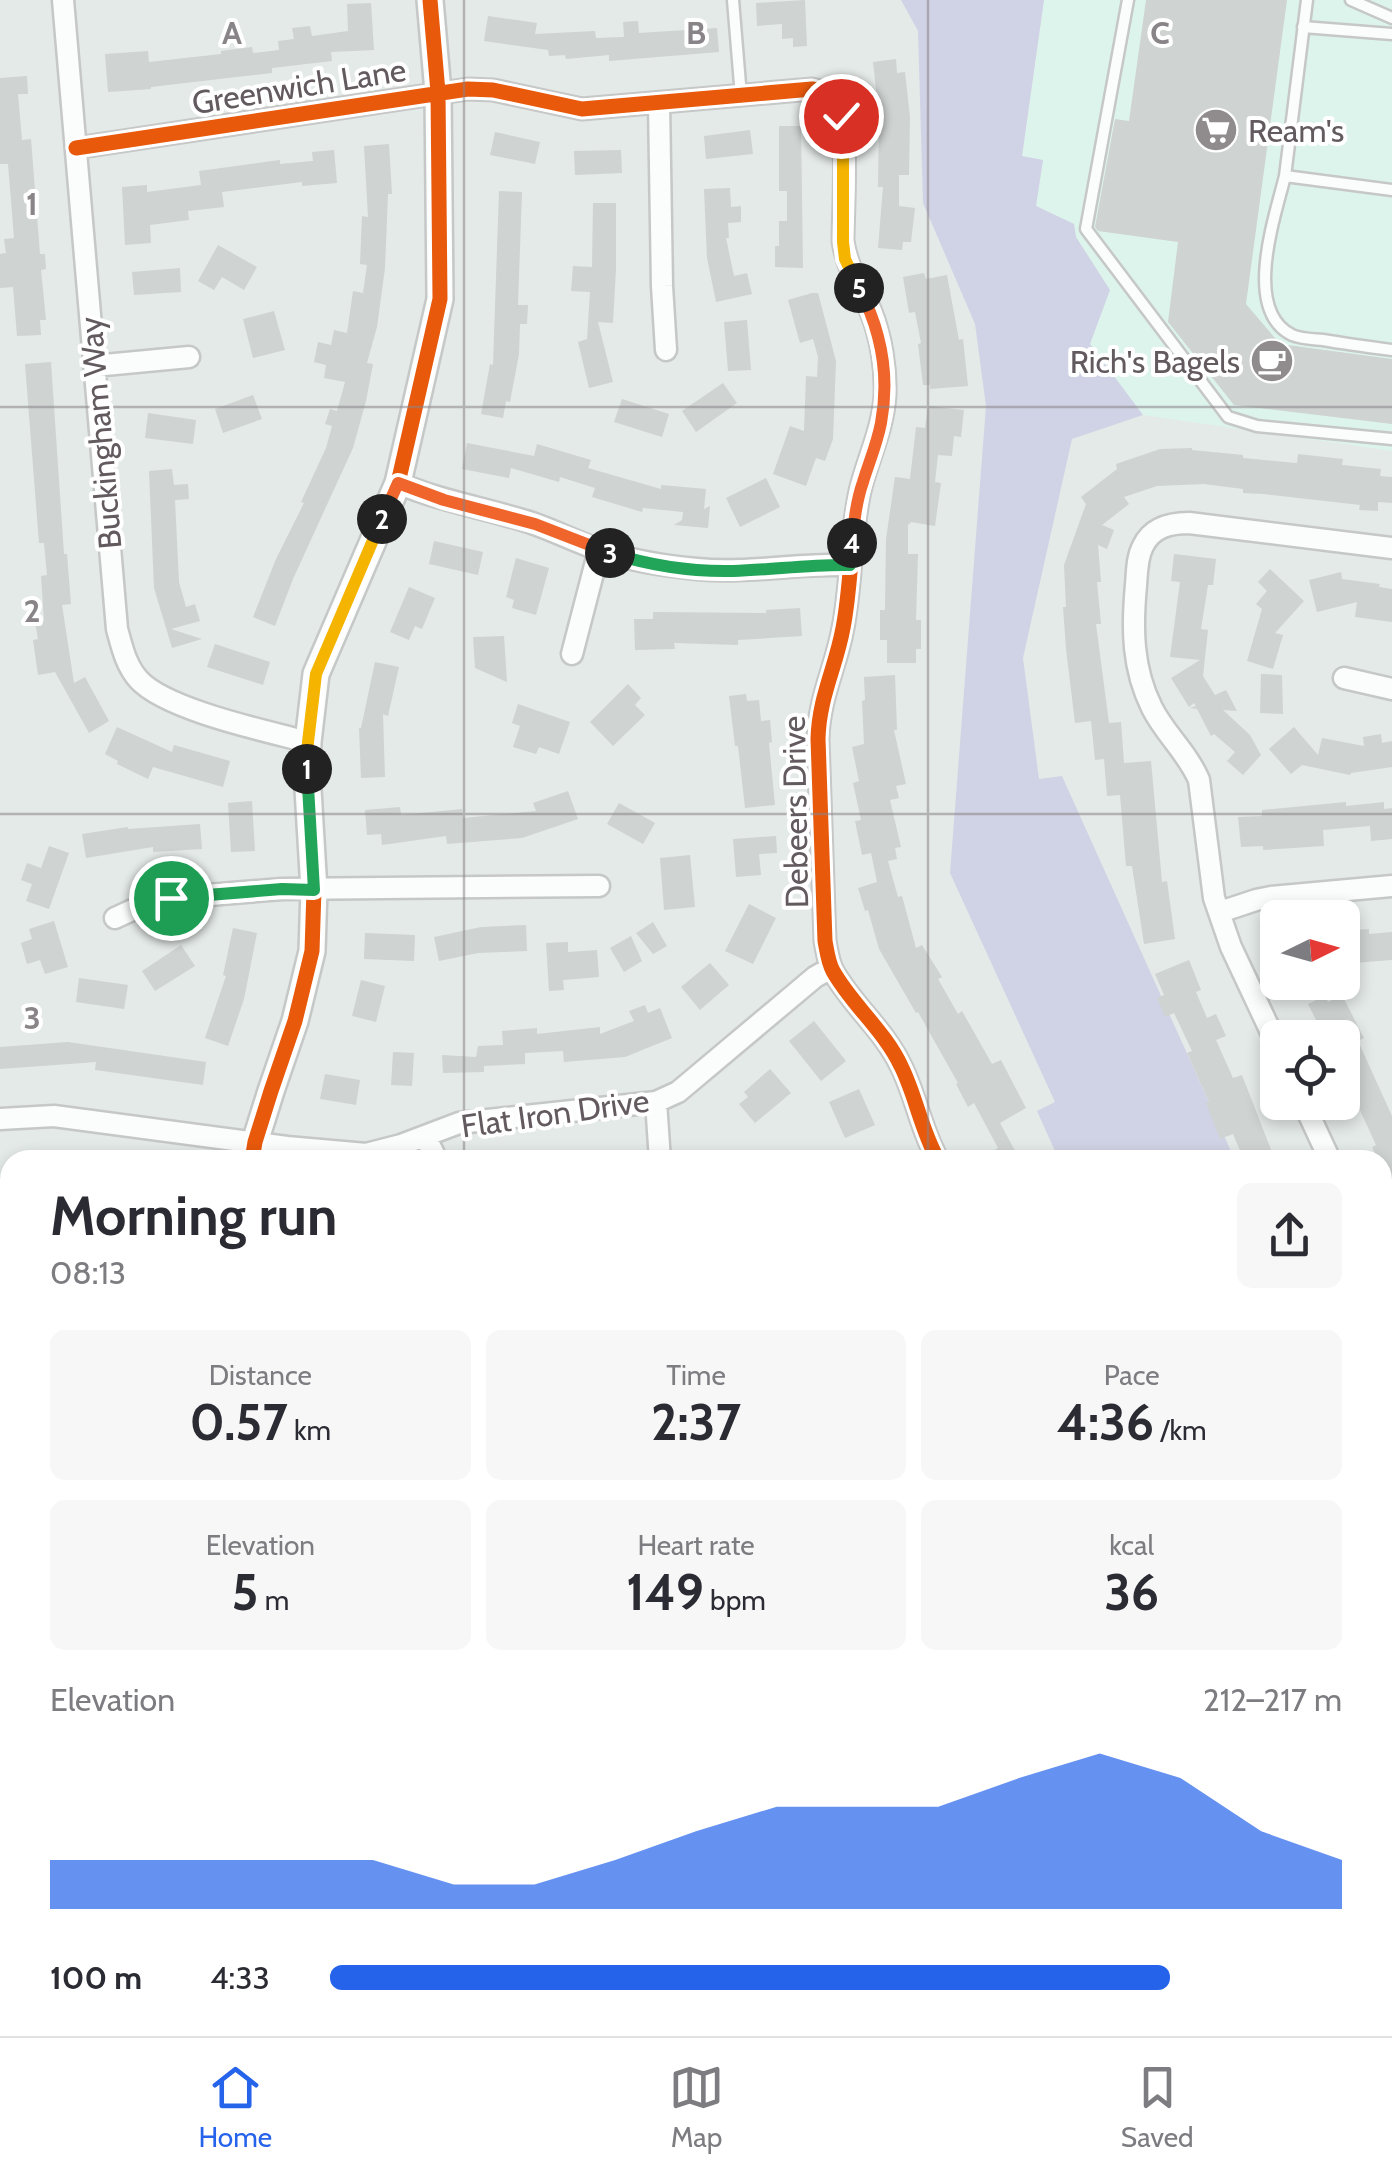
<!DOCTYPE html>
<html lang="en">
<head>
<meta charset="utf-8">
<style>
	body { margin:0; font-family:Cabin,sans-serif; background:#f7f7f7; color:#2b2b33; height:100vh; display:flex; flex-direction:column; font-size:38px; white-space:nowrap }
	* { box-sizing:border-box; margin:0 }
	p { font-size:32px; color:#7c7c81 }
	.icon { flex:none; width:55px; height:55px; fill:none; stroke:currentColor; stroke-width:2; stroke-linecap:round; stroke-linejoin:round }
	.map { position:relative; flex:1; overflow:hidden }
	.side { position:absolute; left:0px; top:1150px; width:1392px; height:888px; display:flex; flex-direction:column; background:#fff; border-radius:30px 30px 0 0; box-shadow:0 5px 15px #0003 }
	.side>* { flex:none }
	.needle { width:65px; rotate:85deg }
	.controls { position:absolute; left:1260px; top:900px; display:grid; gap:20px }
	.controls a { display:grid; place-items:center; width:100px; height:100px; border-radius:15px; background:#fff; box-shadow:0 5px 15px #0003; font-size:50px }
	.pin { position:absolute; display:grid; place-items:center; width:85px; height:85px; color:#fff; margin:-42px; border:5px solid #fff; border-radius:50%; box-shadow:0 2px 10px #0007 }
	.km { position:absolute; width:50px; height:50px; margin:-25px; border-radius:50%; background:#222; color:#fff; font-size:28px; line-height:50px; text-align:center }
	.round { display:grid; place-items:center; flex:none; width:105px; height:105px; border-radius:15px; background:#f7f7f7 }
	.summary { display:flex; align-items:center; justify-content:space-between; height:170px; padding:0 50px }
	h1 { font-size:55px; font-weight:800; line-height:75px }
	.metrics { display:grid; grid-template-columns:repeat(3,1fr); gap:15px; height:170px; padding:10px 50px }
	.metrics div { display:grid; align-content:center; border-radius:15px; background:#f7f7f7; text-align:center }
	.metrics b { font-size:50px; font-weight:800 }
	.metrics small { font-size:28px; font-weight:400 }
	.metrics p { font-size:28px }
	.chart { height:280px; padding:20px 50px }
	.chart p { display:flex; justify-content:space-between }
	.chart svg { width:100%; height:180px; margin-top:10px; fill:#2563eb; opacity:.7 }
	ul { padding:0 50px; list-style:none; font-size:32px }
	li { display:grid; grid-template-columns:160px 120px 1fr; align-items:center; height:75px }
	li i { height:25px; border-radius:12px; background:#2563eb }
	.menu { display:flex; justify-content:space-around; align-items:center; height:140px; border-top:2px solid #e1e1e2; background:#fff; font-size:28px; color:#7c7c81 }
	.menu a { display:grid; justify-items:center; gap:5px }
	.menu .on { color:#2563eb }
	.map>svg:first-child { display:block }
	.commercial { fill:#ddf4ed }
	.green { fill:#d0d3e5 }
	.building { fill:#cfd3d2 }
	.lines { fill:none; stroke-linecap:round; stroke-linejoin:round }
	.service-casing { stroke:#c6c7c7; stroke-width:15 }
	.minor-casing { stroke:#c6c7c7; stroke-width:25 }
	.tertiary-casing { stroke:#c6c7c7; stroke-width:30 }
	.service { stroke:#fbfcfc; stroke-width:10 }
	.minor { stroke:#fbfcfc; stroke-width:20 }
	.tertiary { stroke:#fbfcfc; stroke-width:25 }
	.cycleway-casing { stroke:#fff; stroke-width:21 }
	.cycleway { stroke:#e8590c; stroke-width:15 }
	.split-1-casing { stroke:#fff; stroke-width:20 }
	.split-2-casing { stroke:#fff; stroke-width:20 }
	.split-3-casing { stroke:#fff; stroke-width:20 }
	.split-4-casing { stroke:#fff; stroke-width:20 }
	.split-5-casing { stroke:#fff; stroke-width:20 }
	.split-6-casing { stroke:#fff; stroke-width:20 }
	.split-1 { stroke:#22a559; stroke-width:12 }
	.split-2 { stroke:#f5b400; stroke-width:12 }
	.split-3 { stroke:#f0652b; stroke-width:12 }
	.split-4 { stroke:#22a559; stroke-width:12 }
	.split-5 { stroke:#f0652b; stroke-width:12 }
	.split-6 { stroke:#f5b400; stroke-width:12 }
	.grid { fill:none; stroke:#898487; stroke-width:2.5; stroke-opacity:0.55 }
	.labels { text-anchor:middle; dominant-baseline:central; stroke-width:8; stroke-linejoin:round; paint-order:stroke }
	.street-label { font-size:32px; fill:#625a5e; stroke:#fff }
	.poi-label { font-size:32px; fill:#625a5e; stroke:#fff; text-anchor:start }
	.grid-label { font-size:32px; text-anchor:middle; font-weight:bold; fill:#898487; stroke:#fff; stroke-width:8; stroke-linejoin:round; paint-order:stroke }
</style>
</head>
<body>
<div class="map">
<svg width="1392" height="2036" viewBox="0 0 1392 2036">
	<rect width="100%" height="100%" fill="#e4eae8"/>
	<!-- commercial -->
	<path class="commercial" d="M1044,0H1392V451L1143,415L1090,344L1110,290L1076,237L1074,224L1036,206L1043,160L1022,157Z"/>
	<!-- green -->
	<path class="green" d="M901,0H1044L1022,156L1043,160L1036,206L1074,224L1076,237L1110,290L1090,344L1143,415L1072,439L1023,658L1039,779L1062,776L1235,1160H1059L1037,1111L1055,1102L950,873L986,406L975,324L923,203L918,31Z
		M1041,2028H1165L1161,2036H1038Z"/>
	<!-- building -->
	<path class="building" d="M805,0L807,46L793,47V38L782,39V24L757,26L756,3Z
		M1146,0H1287L1246,304L1280,344L1392,359V424L1234,405L1168,322L1178,242L1098,231L1095,227L1115,119L1129,121Z
		M371,3L374,50L331,52L332,61L272,68V73L151,87V89L108,92L105,54L148,51L149,62L221,54V51L252,47L253,53L279,50L278,41L294,39L292,28L310,26L312,36L348,31L347,4Z
		M488,16L537,23L535,34L595,31L596,38L624,37L623,22L638,21L639,33L717,28L719,52L609,61V55L566,59L565,55L549,56L548,50L484,41Z
		M896,59L897,73L905,72L910,117L909,175H899V206L915,208L911,242H903L902,250L878,248L883,187H878L879,116L873,62Z
		M27,76L28,94H18L22,140L31,139L40,254H45L46,269L41,270L46,320H40L41,335L17,336L13,287L0,288V254L6,253L4,239L14,238L8,164H0V78Z
		M779,126H801L803,268L775,267V246H779V221H787V191H779Z
		M750,130L753,154L706,159L704,136Z
		M495,132L540,142L535,164L490,155Z
		M389,144L392,194H388L385,268L377,327L367,363L373,364L366,401L353,448L293,579L275,626L253,617L276,559L304,503L301,502L326,448L332,426L325,424L330,409L337,411L345,382L324,378L326,365L314,362L318,342L331,345L334,330L347,333L353,291L363,293L367,265L360,264L362,216L368,217L364,146Z
		M334,150L337,183L302,186V182L222,192L224,207L188,211L189,220L150,225L151,243L125,245L122,187L147,185V192L201,185L199,171L280,160V164L313,161L312,152Z
		M621,150L622,173L575,175L574,151Z
		M730,188L731,207L741,206V222L728,223L729,238H726L734,276L747,273L752,294L716,302L707,258L704,189Z
		M499,191L522,192L518,305H528L527,324H520L519,354L510,402L506,401L503,418L481,414L490,364L493,365Z
		M593,203H616V269L613,323L598,322L613,382L589,388L578,342L587,339L590,292L571,291L573,266L592,267Z
		M218,245L257,267L244,290L222,277L214,290L198,281Z
		M180,268L181,292L134,295L132,272Z
		M924,273L926,279L947,275L959,340L963,339L968,386L930,389V385H923L918,344L921,343L915,312L909,313L903,277Z
		M812,293H818L836,361L833,439L825,461L816,458L806,486L773,474L790,426L804,431L806,376L817,377L818,357L813,339L800,343L788,300Z
		M274,311L285,350L253,358L243,319Z
		M747,320L751,370L728,371L724,322Z
		M51,362L64,554H67L71,604L62,605L74,683L85,677L109,721L89,733L55,672L38,675L33,640L38,639L35,622L44,621L41,576L47,575L44,543H39L25,364Z
		M723,383L737,403L696,432L682,411Z
		M253,395L262,419L223,433L215,409Z
		M622,399L669,414L662,437L614,422Z
		M928,406L964,410L961,437L954,436L952,456L938,455L935,482L941,483L935,526L911,522L908,525V554H918L916,620H921V649H916V663H887V640H880V610H885L886,539L895,477L910,479L916,427L925,428Z
		M148,413L196,420L193,444L145,438Z
		M467,443L534,456L537,444L591,460L588,468L661,489V485L706,489L704,509L710,506L708,528L674,525L682,520L683,512L643,508L642,512L592,497L595,488L560,477L559,482L511,468L509,478L462,469Z
		M1192,448V450L1243,455V458L1285,462L1297,463L1298,454L1343,459L1342,465L1381,469L1380,476L1392,477V503L1378,502V511L1359,510L1360,505L1263,494L1243,493V489L1204,484L1157,486L1124,497L1129,504L1102,525L1114,530L1107,549L1098,545L1101,582H1097L1101,624H1096L1109,723L1121,722L1124,763L1151,761L1162,882L1167,881L1175,939L1144,944L1132,866H1126L1120,795L1107,796L1104,759L1095,760L1091,721L1075,723L1066,649L1063,607H1066L1064,565L1086,504L1081,497L1117,469L1116,464L1160,449Z
		M172,469L174,485L188,484L189,499L175,500L179,582L186,607L195,604L200,621L171,629L202,639L172,648L154,588L149,471Z
		M766,478L780,507L740,527L726,498Z
		M434,541L483,552L478,575L429,564Z
		M1174,554L1216,559L1213,585H1208L1201,629L1208,630L1203,676L1215,695L1226,690L1237,711L1223,710L1250,735L1261,755L1243,775L1227,761L1235,752L1214,734L1211,736L1197,709L1190,708L1196,706L1194,703L1189,707L1171,678L1200,660L1170,657L1180,582L1171,581Z
		M516,558L549,568L536,615L512,608L514,600L506,597Z
		M1270,569L1304,601L1275,633L1283,635L1273,669L1247,661L1262,609L1256,604L1267,591L1258,582Z
		M1341,572L1342,579L1380,584L1379,587L1392,589V622L1355,617L1357,602L1317,612L1309,580Z
		M409,587L435,598L422,629L415,626L409,640L390,632Z
		M800,608L802,636L738,640V645L674,643L675,649L635,650L634,619H653V612L766,613V610Z
		M504,636L507,682L475,668L473,637Z
		M215,644L270,662L263,685L207,667Z
		M375,662L399,667L388,716L383,714L385,777L361,778L359,728H361Z
		M1261,674L1282,675L1283,714L1260,713Z
		M895,675L897,730H894L906,784L896,786L899,798L890,800L901,847L895,848L897,859L888,861L898,897L902,896L916,948L922,945L942,977L938,979L958,1014L962,1011L992,1064L1001,1060L1026,1108L1000,1123L1020,1160H975L998,1148L974,1103L968,1107L956,1084L958,1083L918,1012L916,1013L879,949L868,910L865,911L858,888L877,882L871,853L862,855L855,821L861,820L853,783L859,781L852,747L864,744L862,701L865,700L864,677Z
		M628,684L641,698L635,705L645,715L613,746L590,722Z
		M746,694L747,701L759,700L761,721L770,720L772,742L769,743L775,805L745,808L738,746H735L729,696Z
		M518,704L570,722L559,754L539,747L536,754L513,747L520,726L512,723Z
		M117,727L172,752L174,745L230,761L223,787L153,767L148,779L117,764L118,761L105,754Z
		M1294,727L1318,755L1322,738L1364,746L1363,737L1381,734L1382,743L1392,741V767L1351,773L1350,775L1302,765L1291,774L1269,749Z
		M568,791L578,819L522,838L447,844L446,836L382,845L381,834L367,835L365,810L400,807L401,815L462,809L463,818L536,811L533,803Z
		M252,801L255,851L231,852L228,803Z
		M1346,802V806L1384,802V809L1392,808V839L1371,841L1370,826L1323,830L1324,846L1263,850V846L1241,847L1238,817L1262,816V810Z
		M619,803L655,823L643,844L607,824Z
		M200,824L202,849L153,852V847L86,858L82,834L128,827V829Z
		M776,836L777,853L759,854L761,875L736,877L733,839Z
		M49,846L69,853L49,909L26,901L32,884L21,880L27,863L41,868Z
		M690,855L695,907L664,910L660,858Z
		M749,904L776,918L753,964L725,951Z
		M54,921L68,967L45,974L40,960L27,964L21,943L32,939L29,929Z
		M653,922L667,946L653,954L636,933Z
		M526,925L527,951L478,953L439,961L434,937L481,927Z
		M233,928L257,933L244,999L228,1046L205,1038L226,976L223,975Z
		M1369,929V934L1392,932V960L1353,963L1350,930Z
		M365,933L415,935L414,961L364,959Z
		M631,936L642,961L624,972L610,948Z
		M568,942V952L597,950L599,977L563,980L564,990L549,991L546,943Z
		M181,945L195,966L155,991L142,971Z
		M1189,960L1201,990L1196,992L1207,1018L1216,1014L1226,1036L1216,1040L1233,1078L1242,1075L1275,1160H1244L1233,1134L1220,1139L1206,1103L1209,1102L1187,1053L1192,1051L1174,1013L1165,1017L1157,998L1164,995L1155,974Z
		M710,963L729,985L700,1010L681,987Z
		M79,978L128,985L124,1009L76,1002Z
		M361,980L385,986L376,1022L352,1016Z
		M1342,995L1364,1038L1358,1041L1392,1116V1189L1382,1169V1160H1378L1372,1147L1376,1145L1358,1106L1353,1109L1345,1091L1351,1088L1342,1068V1038H1325L1308,1004L1325,996L1328,1002Z
		M645,1005L648,1013L660,1008L672,1038L625,1057L564,1062L563,1051L525,1053V1064L484,1066V1072L443,1073L442,1055L476,1057L478,1046L503,1045L502,1031L537,1028V1034L600,1027V1034L634,1021L629,1011Z
		M814,1021L846,1061L821,1081L789,1041Z
		M68,1042L206,1062L203,1085L95,1070L96,1062L0,1069V1047Z
		M393,1052L414,1053L412,1086L391,1085Z
		M770,1069L791,1093L755,1123L739,1104L748,1097L744,1092Z
		M325,1074L360,1080L356,1105L320,1099Z
		M859,1089L875,1125L845,1138L829,1102Z"/>
	<g class="lines">
		<!-- service casing -->
		<g class="service-casing">
			<path id="service" d="M733,0L741,96
				M1128,0L1086,229L1228,417L1257,426L1392,439
				M1307,0L1285,176L1392,190
				M1351,0L1392,18
				M1303,27L1392,34
				M1285,176C1275,217 1242,310 1292,335C1301,339 1313,339 1323,340C1346,344 1369,347 1392,350"/>
		</g>
		<!-- minor casing -->
		<g class="minor-casing">
			<path id="minor" d="M63,0L117,629C122,647 126,666 139,680C167,710 266,731 308,742
				M659,103L662,286L666,350
				M76,148L468,89L493,90L582,109L812,89C824,91 831,96 837,107C849,129 843,212 843,241C847,269 861,287 871,312C881,337 886,368 885,395C883,429 868,458 860,491C850,536 852,582 843,628C836,667 819,697 818,739L825,941C827,951 828,962 833,971C852,1005 884,1030 901,1066C916,1096 921,1130 938,1160
				M94,366L189,357
				M398,483C440,501 485,508 529,522C553,530 576,542 600,550C631,561 665,566 697,569C748,574 799,563 850,565
				M572,654L599,550
				M1344,678L1392,689
				M1220,912L1256,900L1271,897L1392,886
				M115,918L141,906L171,898L282,889L599,886
				M1278,1047L1231,947L1214,898L1199,780C1187,752 1165,734 1152,708C1132,668 1132,628 1136,585C1137,572 1137,557 1143,546C1152,527 1170,523 1189,523L1392,548
				M656,1102L660,1160
				M1303,1102L1330,1160
				M0,1119L54,1116L287,1147L366,1154L401,1145L459,1123L656,1102L678,1092L815,977L831,968
				M425,1136L437,1160
				M1382,1273L1392,1293
				M0,1551H10
				M1382,1884L1392,1865
				M0,2007L10,2010
				M53,2028L68,2036
				M743,2028L744,2036
				M1362,2028L1365,2036"/>
		</g>
		<!-- tertiary casing -->
		<g class="tertiary-casing">
			<path id="tertiary" d="M252,1160L255,1142L271,1091L295,1021L312,951L314,890L307,773L308,742L316,674L398,483L440,299L438,92L430,0
				M113,2036L118,2028"/>
		</g>
		<!-- service -->
		<use href="#service" class="service"/>
		<!-- minor -->
		<use href="#minor" class="minor"/>
		<!-- tertiary -->
		<use href="#tertiary" class="tertiary"/>
		<!-- cycleway casing -->
		<g class="cycleway-casing">
			<path id="cycleway" d="M76,148L468,89L493,90L582,109L812,89C824,91 831,96 837,107C849,129 843,212 843,241C847,269 861,287 871,312C881,337 886,368 885,395C883,429 868,458 860,491C850,536 852,582 843,628C836,667 819,697 818,739L825,941C827,951 828,962 833,971C852,1005 884,1030 901,1066C916,1096 921,1130 938,1160
				M252,1160L255,1142L271,1091L295,1021L312,951L314,890L307,773L308,742L316,674L398,483L440,299L438,92L430,0"/>
		</g>
		<!-- cycleway -->
		<use href="#cycleway" class="cycleway"/>
	</g>
	<g class="lines">
		<!-- split-1 casing -->
		<g class="split-1-casing">
			<path id="split-1" d="M171,898L282,889L314,890L307,769"/>
		</g>
		<!-- split-2 casing -->
		<g class="split-2-casing">
			<path id="split-2" d="M307,769L308,742L316,674L382,519"/>
		</g>
		<!-- split-3 casing -->
		<g class="split-3-casing">
			<path id="split-3" d="M382,519L398,483L444,500L535,524L610,553"/>
		</g>
		<!-- split-4 casing -->
		<g class="split-4-casing">
			<path id="split-4" d="M610,553C649,565 692,572 733,571C772,570 811,564 850,565L852,543"/>
		</g>
		<!-- split-5 casing -->
		<g class="split-5-casing">
			<path id="split-5" d="M852,543C854,523 856,502 863,482C869,462 877,444 881,423C890,375 881,330 859,288"/>
		</g>
		<!-- split-6 casing -->
		<g class="split-6-casing">
			<path id="split-6" d="M841,116L843,128V242L845,259L859,288"/>
		</g>
		<!-- split-1 -->
		<use href="#split-1" class="split-1"/>
		<!-- split-2 -->
		<use href="#split-2" class="split-2"/>
		<!-- split-3 -->
		<use href="#split-3" class="split-3"/>
		<!-- split-4 -->
		<use href="#split-4" class="split-4"/>
		<!-- split-5 -->
		<use href="#split-5" class="split-5"/>
		<!-- split-6 -->
		<use href="#split-6" class="split-6"/>
	</g>
	<!-- grid -->
	<path class="grid" d="M464,0V1160M928,0V1160M0,407H1392M0,814H1392M0,1222H10M1382,1222H1392M0,1629H10M1382,1629H1392M464,2028V2036M928,2028V2036"/>
	<!-- icons -->
	<defs>
		<g id="supermarket-disc" transform="scale(2.25)"><circle r="9.5" fill="#908c8e" stroke="#fff"/><path d="M-6-5.5h2.5l.6 2H6L4.5 2H-2.5L-4.4-4H-6ZM-1.5 3.2a1.3 1.3 0 1 0 .1 0ZM3 3.2a1.3 1.3 0 1 0 .1 0Z" fill="#fff"/></g>
		<g id="cafe-disc" transform="scale(2.25)"><circle r="9.5" fill="#908c8e" stroke="#fff"/><path d="M-5.5-4.5H6V0H3Q3 3.5 0 3.5H-2.5Q-5.5 3.5-5.5 0ZM3-3.2v2h1.7v-2ZM-6 4.5H4V6H-6Z" fill="#fff"/></g>
	</defs>
	<g fill-rule="evenodd">
		<use href="#supermarket-disc" x="1216" y="130"/>
		<use href="#cafe-disc" x="1272" y="361"/>
	</g>
	<g class="labels">
		<!-- street labels -->
		<g class="street-label">
			<text transform="translate(299 86) rotate(-9)">Greenwich Lane</text>
			<text transform="translate(100 433) rotate(-95)">Buckingham Way</text>
			<text transform="translate(795 812) rotate(-91)">Debeers Drive</text>
			<text transform="translate(555 1113) rotate(-8)">Flat Iron Drive</text>
		</g>
		<!-- poi labels -->
		<g class="poi-label">
			<text x="1248" y="130">Ream's</text>
			<text x="1240" y="361" text-anchor="end">Rich's Bagels</text>
		</g>
	</g>
	<g class="grid-label">
		<text x="232" y="44">A</text>
		<text x="696" y="44">B</text>
		<text x="1160" y="44">C</text>
		<text x="32" y="215">1</text>
		<text x="32" y="622">2</text>
		<text x="32" y="1029">3</text>
	</g>
</svg>
<div class="controls">
<a><svg class="needle" viewBox="-14 -14 28 28"><path d="M0-13l5 13h-10z" fill="#e53935"/><path d="M0 13l5-13h-10z" fill="#7c7c81"/></svg></a>
<a><svg class="icon" aria-label="locate" viewBox="0 0 24 24"><circle cx="12" cy="12" r="6"/><path d="M12 2v4M12 18v4M2 12h4M18 12h4"/></svg></a>
</div>
<div class="pin" style="left:171px;top:898px;background:#1e9e55"><svg class="icon" aria-label="arrive" viewBox="0 0 24 24"><path d="M6 21V4h12l-3 4 3 4H6"/></svg></div>
<div class="pin" style="left:841px;top:116px;background:#d93025"><svg class="icon" aria-label="check" viewBox="0 0 24 24"><path d="M5 12l5 5 9-10"/></svg></div>
<b class="km" style="left:307px;top:769px">1</b>
<b class="km" style="left:382px;top:519px">2</b>
<b class="km" style="left:610px;top:553px">3</b>
<b class="km" style="left:852px;top:543px">4</b>
<b class="km" style="left:859px;top:288px">5</b>
<section class="side">
<div class="summary"><div><h1>Morning run</h1><p>08:13</p></div><a class="round"><svg class="icon" aria-label="share" viewBox="0 0 24 24"><path d="M12 15V3M7 8l5-5 5 5M5 13v7h14v-7"/></svg></a></div>
<div class="metrics">
<div><p>Distance</p><b>0.57<small> km</small></b></div>
<div><p>Time</p><b>2:37</b></div>
<div><p>Pace</p><b>4:36<small> /km</small></b></div>
</div>
<div class="metrics">
<div><p>Elevation</p><b>5<small> m</small></b></div>
<div><p>Heart rate</p><b>149<small> bpm</small></b></div>
<div><p>kcal</p><b>36</b></div>
</div>
<div class="chart"><p><span>Elevation</span>212–217 m</p>
<svg viewBox="0 0 160 44" preserveAspectRatio="none"><path d="M0 44V32L10 32L20 32L30 32L40 32L50 38L60 38L70 32L80 25L90 19L100 19L110 19L120 12L130 6L140 12L150 25L160 32V44z"/></svg>
</div>
<ul>
<li><b>100 m</b>4:33<i style="width:83%"></i></li>
</ul>
</section>
</div>
<nav class="menu">
<a class="on"><svg class="icon" aria-label="home" viewBox="0 0 24 24"><path d="M3 11l9-7 9 7M6 9v11h12V9"/></svg>Home</a>
<a><svg class="icon" aria-label="map" viewBox="0 0 24 24"><path d="M3 6l6-2 6 2 6-2v14l-6 2-6-2-6 2zM9 4v14M15 6v14"/></svg>Map</a>
<a><svg class="icon" aria-label="saved" viewBox="0 0 24 24"><path d="M7 4h10v16l-5-4-5 4z"/></svg>Saved</a>
</nav>
</body>
</html>
